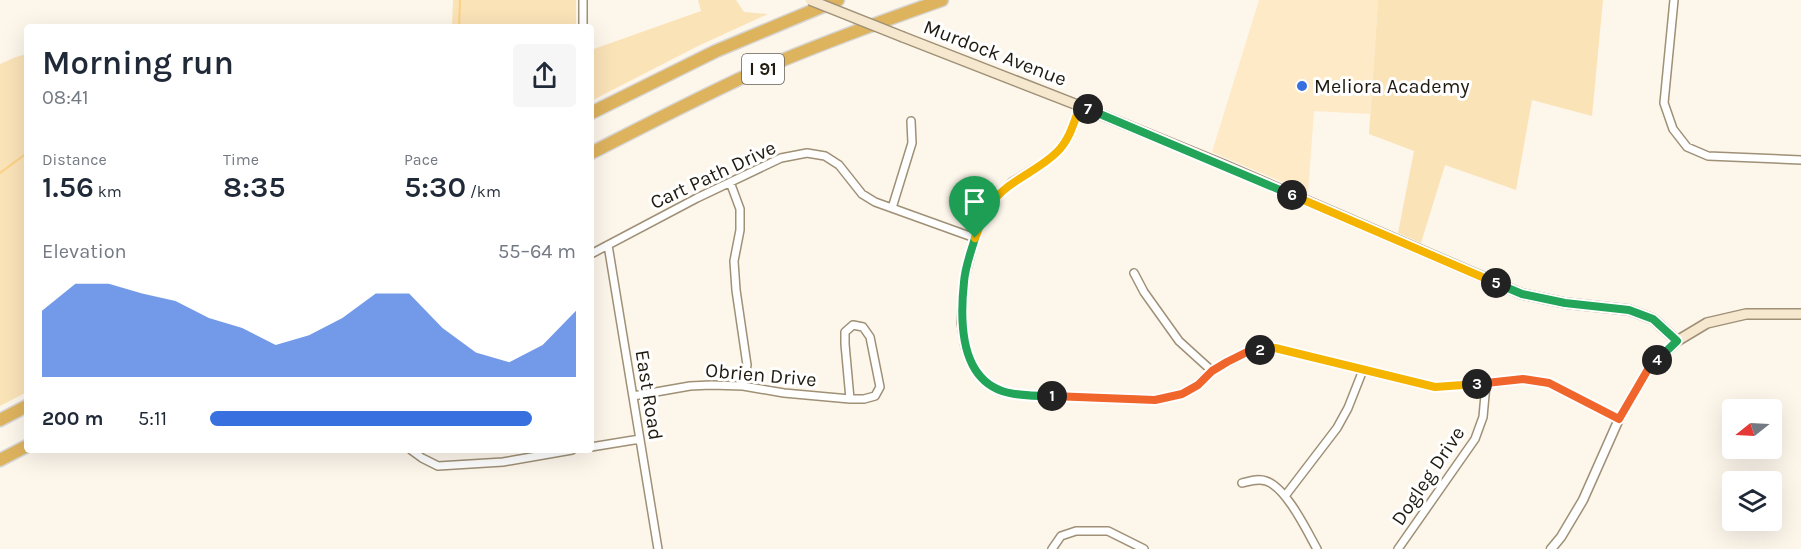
<!DOCTYPE html>
<html lang="en">
<head>
<meta charset="utf-8">
<style>
	body { margin:0; font-family:Karla,sans-serif; background:#f6f6f7; color:#1f2937; height:100vh; display:flex; flex-direction:column; font-size:22px; white-space:nowrap }
	* { box-sizing:border-box; margin:0 }
	p { font-size:20px; color:#747a83 }
	.icon { flex:none; width:33px; height:33px; fill:none; stroke:currentColor; stroke-width:2; stroke-linecap:round; stroke-linejoin:round }
	.map { position:relative; flex:1; overflow:hidden }
	.side { position:absolute; left:24px; top:24px; width:570px; height:429px; display:flex; flex-direction:column; background:#fff; border-radius:6px; box-shadow:0 6px 24px #0002 }
	.side>* { flex:none }
	.needle { width:39px; rotate:252deg }
	.controls { position:absolute; left:1722px; top:399px; display:grid; gap:12px }
	.controls a { display:grid; place-items:center; width:60px; height:60px; border-radius:6px; background:#fff; box-shadow:0 6px 24px #0002; font-size:30px }
	.pin { position:absolute; display:grid; place-items:center; width:51px; height:51px; color:#fff; margin:-62px -26px; border-radius:50% 50% 50% 0; rotate:-45deg; box-shadow:0 0 6px #0007 }
	.pin .icon { rotate:45deg }
	.km { position:absolute; width:30px; height:30px; margin:-15px; border-radius:50%; background:#222; color:#fff; font-size:16px; line-height:30px; text-align:center }
	.round { display:grid; place-items:center; flex:none; width:63px; height:63px; border-radius:6px; background:#f6f6f7 }
	.headline { display:flex; align-items:center; justify-content:space-between; height:102px; padding:0 18px }
	h1 { font-size:33px; font-weight:600; line-height:45px }
	.metrics { display:grid; grid-template-columns:repeat(3,1fr); gap:9px; height:102px; padding:6px 18px }
	.metrics div { display:grid; align-content:center }
	.metrics b { font-size:30px; font-weight:600 }
	.metrics small { font-size:16px; font-weight:400 }
	.metrics p { font-size:16px }
	.chart { height:168px; padding:12px 18px }
	.chart p { display:flex; justify-content:space-between }
	.chart svg { width:100%; height:108px; margin-top:6px; fill:#3870df; opacity:.7 }
	ul { padding:0 18px; list-style:none; font-size:20px }
	li { display:grid; grid-template-columns:96px 72px 1fr; align-items:center; height:45px }
	li i { height:15px; border-radius:8px; background:#3870df }
	.map>svg:first-child { display:block }
	.built { fill:#feeac6 }
	.green { fill:#fbe3b8 }
	.lines { fill:none; stroke-linecap:round; stroke-linejoin:round }
	.stream { stroke:#fbd183; stroke-width:2 }
	.minor-casing { stroke:#9f9076; stroke-width:10 }
	.tertiary-casing { stroke:#9f9076; stroke-width:11 }
	.secondary-casing { stroke:#9f9076; stroke-width:12 }
	.motorway-casing { stroke:#d7d6d4; stroke-width:15 }
	.minor { stroke:#fff; stroke-width:7 }
	.tertiary { stroke:#fff; stroke-width:8 }
	.secondary { stroke:#f5e8cf; stroke-width:9 }
	.motorway { stroke:#deb35e; stroke-width:12 }
	.secondary-bridge-casing { stroke:#9f9076; stroke-width:12; stroke-linecap:butt }
	.secondary-bridge { stroke:#f5e8cf; stroke-width:9 }
	.split-1-casing { stroke:#fff; stroke-width:12 }
	.split-2-casing { stroke:#fff; stroke-width:12 }
	.split-3-casing { stroke:#fff; stroke-width:12 }
	.split-4-casing { stroke:#fff; stroke-width:12 }
	.split-5-casing { stroke:#fff; stroke-width:12 }
	.split-6-casing { stroke:#fff; stroke-width:12 }
	.split-7-casing { stroke:#fff; stroke-width:12 }
	.split-8-casing { stroke:#fff; stroke-width:12 }
	.split-1 { stroke:#22a559; stroke-width:8 }
	.split-2 { stroke:#f0652b; stroke-width:8 }
	.split-3 { stroke:#f5b400; stroke-width:8 }
	.split-4 { stroke:#f0652b; stroke-width:8 }
	.split-5 { stroke:#22a559; stroke-width:8 }
	.split-6 { stroke:#f5b400; stroke-width:8 }
	.split-7 { stroke:#22a559; stroke-width:8 }
	.split-8 { stroke:#f5b400; stroke-width:8 }
	.poi-dot { fill:#3870df; stroke:#fff; stroke-width:2 }
	.labels { text-anchor:middle; dominant-baseline:central; stroke-width:6; stroke-linejoin:round; paint-order:stroke }
	.shield { fill:#fff; stroke:#635f58; stroke-width:1.5 }
	.shield-label { font-size:18px; font-weight:bold; fill:#201a10 }
	.street-label { font-size:20px; fill:#201a10; stroke:#fff }
	.poi-label { font-size:20px; fill:#201a10; stroke:#fff; text-anchor:start }
</style>
</head>
<body>
<div class="map">
<svg width="1801" height="549" viewBox="0 0 1801 549">
	<rect width="100%" height="100%" fill="#fdf6eb"/>
	<!-- built -->
	<path class="built" d="M1259,0H1378L1370,114L1314,111L1308,193L1212,152Z"/>
	<!-- green -->
	<path class="green" d="M453,0H576V27H452Z
		M698,0H736L744,12L768,14L698,46L591,101V50L701,11Z
		M1378,0H1603L1592,116L1532,100L1516,190L1445,165L1421,243L1398,233L1414,151L1369,134Z
		M27,54V392L0,406V64L16,57Z"/>
	<g class="lines">
		<!-- stream -->
		<path class="stream" d="M459,27L460,0
			M0,173L27,153"/>
		<!-- minor casing -->
		<g class="minor-casing">
			<path id="minor" d="M583,0V27
				M1674,0L1664,103L1673,129L1687,147L1708,156L1801,160
				M1080,106L1070,133L1058,151L1043,163L1012,182L990,204L975,238L964,281L961,322L965,347L973,367L985,381L1002,392L1030,395L1155,400L1182,394L1198,385L1212,371L1247,352L1275,348L1435,387L1486,384L1523,379L1549,383L1619,419
				M730,182L740,209V230L734,261L736,290L747,365L743,386
				M892,208L912,143L911,121
				M608,245L658,549
				M591,254L697,198L781,158L807,153L825,156L839,165L862,194L875,202L975,238
				M1134,273L1144,292L1179,341L1212,371
				M633,396L690,386L711,385L743,386L784,393L850,399H864L875,396L880,387L870,337L863,327L853,325L845,332V344L850,399
				M591,447L640,439
				M411,450L422,458L438,466L503,462L572,450
				M1242,483C1250,481 1258,478 1266,481C1286,487 1307,531 1317,549
				M1285,496L1337,428L1348,408L1363,370
				M1052,549L1061,536L1076,531H1108L1144,549
				M1398,549L1475,439L1483,417L1486,384"/>
		</g>
		<!-- tertiary casing -->
		<g class="tertiary-casing">
			<path id="tertiary" d="M1551,549L1561,537L1583,500L1619,419L1647,371L1677,341"/>
		</g>
		<!-- secondary casing -->
		<g class="secondary-casing">
			<path id="secondary" d="M903,37L1080,106L1224,165L1522,294L1565,303L1629,310L1653,319L1677,341L1707,323L1746,314H1801"/>
		</g>
		<!-- motorway casing -->
		<g class="motorway-casing">
			<path id="motorway" d="M591,113L716,51L838,0
				M591,153C644,126 696,99 750,74C813,46 877,23 942,0
				M0,420L27,406
				M0,460L27,446"/>
		</g>
		<!-- minor -->
		<use href="#minor" class="minor"/>
		<!-- tertiary -->
		<use href="#tertiary" class="tertiary"/>
		<!-- secondary -->
		<use href="#secondary" class="secondary"/>
		<!-- motorway -->
		<use href="#motorway" class="motorway"/>
		<!-- secondary-bridge casing -->
		<g class="secondary-bridge-casing">
			<path id="secondary-bridge" d="M810,0L903,37"/>
		</g>
		<!-- secondary-bridge -->
		<use href="#secondary-bridge" class="secondary-bridge"/>
	</g>
	<g class="lines">
		<!-- split-1 casing -->
		<g class="split-1-casing">
			<path id="split-1" d="M975,238C971,252 965,267 964,282C960,319 959,376 1002,391C1016,396 1038,396 1052,396"/>
		</g>
		<!-- split-2 casing -->
		<g class="split-2-casing">
			<path id="split-2" d="M1052,396L1155,400L1182,394L1198,385L1212,371L1227,362L1247,352L1260,350"/>
		</g>
		<!-- split-3 casing -->
		<g class="split-3-casing">
			<path id="split-3" d="M1260,350L1275,348L1435,387L1477,384"/>
		</g>
		<!-- split-4 casing -->
		<g class="split-4-casing">
			<path id="split-4" d="M1477,384L1523,379L1549,383L1619,419L1647,371L1657,360"/>
		</g>
		<!-- split-5 casing -->
		<g class="split-5-casing">
			<path id="split-5" d="M1496,283L1522,294L1565,303L1629,310L1653,319L1677,341L1657,360"/>
		</g>
		<!-- split-6 casing -->
		<g class="split-6-casing">
			<path id="split-6" d="M1292,195L1496,283"/>
		</g>
		<!-- split-7 casing -->
		<g class="split-7-casing">
			<path id="split-7" d="M1088,109L1292,195"/>
		</g>
		<!-- split-8 casing -->
		<g class="split-8-casing">
			<path id="split-8" d="M975,238C980,227 984,213 991,204C1008,180 1037,172 1057,152C1070,139 1074,122 1080,106L1088,109"/>
		</g>
		<!-- split-1 -->
		<use href="#split-1" class="split-1"/>
		<!-- split-2 -->
		<use href="#split-2" class="split-2"/>
		<!-- split-3 -->
		<use href="#split-3" class="split-3"/>
		<!-- split-4 -->
		<use href="#split-4" class="split-4"/>
		<!-- split-5 -->
		<use href="#split-5" class="split-5"/>
		<!-- split-6 -->
		<use href="#split-6" class="split-6"/>
		<!-- split-7 -->
		<use href="#split-7" class="split-7"/>
		<!-- split-8 -->
		<use href="#split-8" class="split-8"/>
	</g>
	<!-- markers -->
	<circle class="poi-dot" cx="1302" cy="86" r="6"/>
	<g class="labels">
		<!-- shield labels -->
		<rect class="shield" x="742" y="54" width="42" height="30" rx="4.5"/>
		<g class="shield-label">
			<text x="763" y="69">I 91</text>
		</g>
		<!-- street labels -->
		<g class="street-label">
			<text transform="translate(995 53) rotate(21)">Murdock Avenue</text>
			<text transform="translate(713 175) rotate(-25)">Cart Path Drive</text>
			<text transform="translate(761 375) rotate(5)">Obrien Drive</text>
			<text transform="translate(649 395) rotate(81)">East Road</text>
			<text transform="translate(1428 476) rotate(-56)">Dogleg Drive</text>
		</g>
		<!-- poi labels -->
		<g class="poi-label">
			<text x="1314" y="86">Meliora Academy</text>
		</g>
	</g>
</svg>
<div class="controls">
<a><svg class="needle" viewBox="-14 -14 28 28"><path d="M0-13l5 13h-10z" fill="#e53935"/><path d="M0 13l5-13h-10z" fill="#747a83"/></svg></a>
<a><svg class="icon" aria-label="layers" viewBox="0 0 24 24"><path d="M12 4l9 5-9 5-9-5zM3 14l9 5 9-5"/></svg></a>
</div>
<div class="pin" style="left:975px;top:238px;background:#1e9e55"><svg class="icon" aria-label="arrive" viewBox="0 0 24 24"><path d="M6 21V4h12l-3 4 3 4H6"/></svg></div>
<b class="km" style="left:1052px;top:396px">1</b>
<b class="km" style="left:1260px;top:350px">2</b>
<b class="km" style="left:1477px;top:384px">3</b>
<b class="km" style="left:1657px;top:360px">4</b>
<b class="km" style="left:1496px;top:283px">5</b>
<b class="km" style="left:1292px;top:195px">6</b>
<b class="km" style="left:1088px;top:109px">7</b>
<section class="side">
<div class="headline"><div><h1>Morning run</h1><p>08:41</p></div><a class="round"><svg class="icon" aria-label="share" viewBox="0 0 24 24"><path d="M12 15V3M7 8l5-5 5 5M5 13v7h14v-7"/></svg></a></div>
<div class="metrics">
<div><p>Distance</p><b>1.56<small> km</small></b></div>
<div><p>Time</p><b>8:35</b></div>
<div><p>Pace</p><b>5:30<small> /km</small></b></div>
</div>
<div class="chart"><p><span>Elevation</span>55–64 m</p>
<svg viewBox="0 0 160 44" preserveAspectRatio="none"><path d="M0 44V17L10 6L20 6L30 10L40 13L50 20L60 24L70 31L80 27L90 20L100 10L110 10L120 24L130 34L140 38L150 31L160 17V44z"/></svg>
</div>
<ul>
<li><b>200 m</b>5:11<i style="width:88%"></i></li>
</ul>
</section>
</div>
</body>
</html>
